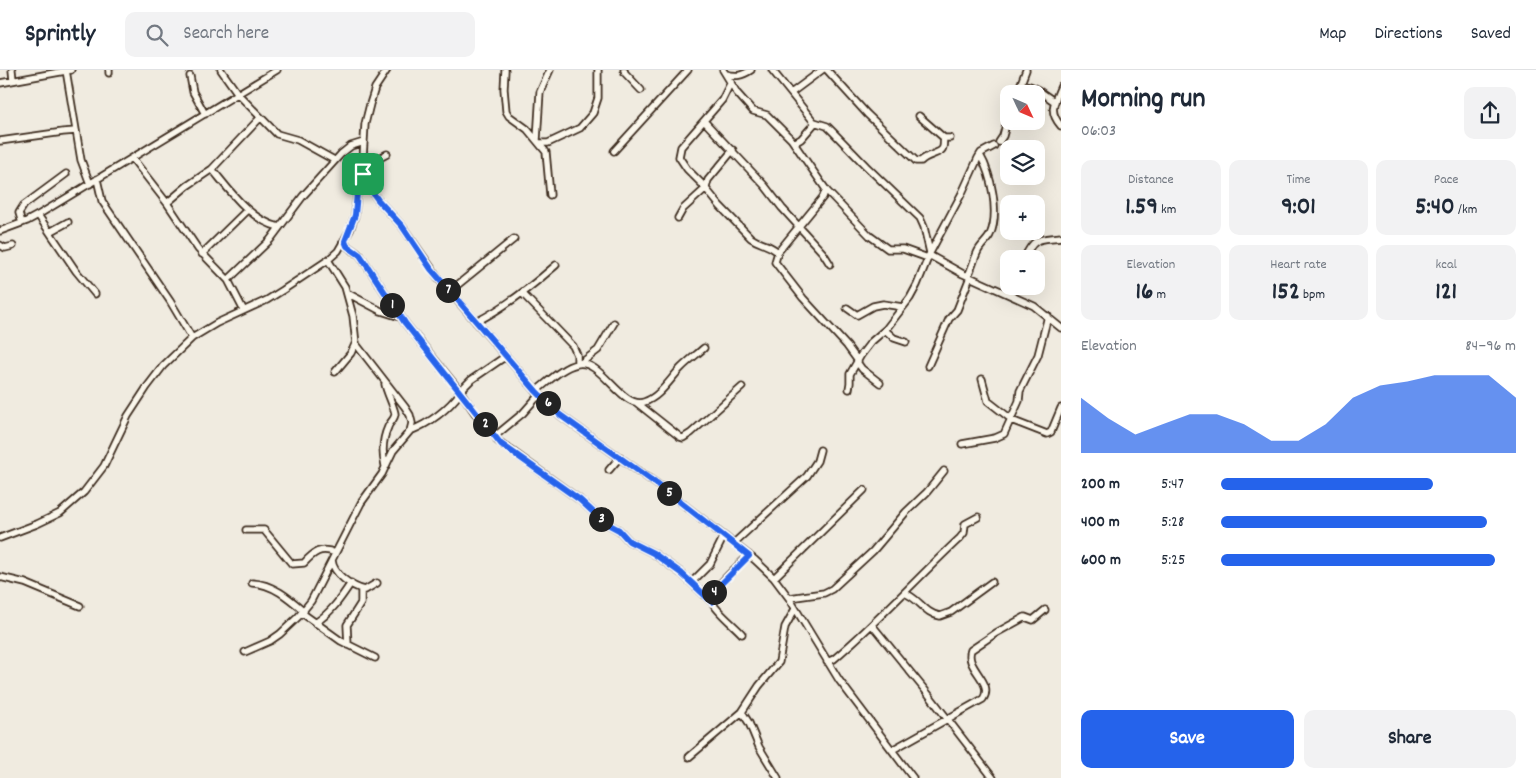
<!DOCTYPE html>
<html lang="en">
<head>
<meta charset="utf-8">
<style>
	body { margin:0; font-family:Dekko,sans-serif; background:#f2f2f3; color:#1f2937; height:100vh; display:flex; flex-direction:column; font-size:19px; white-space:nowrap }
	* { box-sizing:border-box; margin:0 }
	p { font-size:16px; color:#747a83 }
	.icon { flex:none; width:28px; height:28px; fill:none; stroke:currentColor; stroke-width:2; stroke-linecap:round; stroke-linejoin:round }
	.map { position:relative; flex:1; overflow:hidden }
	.drawer { display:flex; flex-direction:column; background:#fff; width:475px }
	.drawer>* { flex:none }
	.needle { width:32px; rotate:134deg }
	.controls { position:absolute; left:1000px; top:15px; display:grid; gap:10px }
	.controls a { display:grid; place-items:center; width:45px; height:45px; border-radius:10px; background:#fff; box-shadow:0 5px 20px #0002; font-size:25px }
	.pin { position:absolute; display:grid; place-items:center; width:42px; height:42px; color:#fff; margin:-21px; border-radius:10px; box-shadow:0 2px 8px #0006 }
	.km { position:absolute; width:25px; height:25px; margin:-12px; border-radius:50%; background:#222; color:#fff; font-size:14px; line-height:25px; text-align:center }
	.round { display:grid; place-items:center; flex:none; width:52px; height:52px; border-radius:10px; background:#f2f2f3 }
	.headline { display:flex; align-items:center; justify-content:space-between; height:85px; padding:0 20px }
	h1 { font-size:28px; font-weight:700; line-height:38px }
	.figures { display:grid; grid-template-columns:repeat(3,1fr); gap:8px; height:85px; padding:5px 20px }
	.figures div { display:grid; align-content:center; border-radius:10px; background:#f2f2f3; text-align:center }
	.figures b { font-size:25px; font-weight:700 }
	.figures small { font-size:14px; font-weight:400 }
	.figures p { font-size:14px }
	.chart { height:140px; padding:10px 20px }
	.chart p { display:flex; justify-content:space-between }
	.chart svg { width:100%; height:90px; margin-top:5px; fill:#2563eb; opacity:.7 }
	.action { display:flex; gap:10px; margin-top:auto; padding:10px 20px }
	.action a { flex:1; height:58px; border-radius:10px; background:#2563eb; color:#fff; font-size:20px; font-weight:700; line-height:58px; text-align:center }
	.action a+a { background:#f2f2f3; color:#1f2937 }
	ul { padding:0 20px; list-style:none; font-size:16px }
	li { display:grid; grid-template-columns:80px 60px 1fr; align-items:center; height:38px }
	li i { height:12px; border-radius:6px; background:#2563eb }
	header { display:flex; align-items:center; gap:30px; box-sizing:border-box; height:70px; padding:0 25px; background:#fff; border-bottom:1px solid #e0e1e3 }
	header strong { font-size:24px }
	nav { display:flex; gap:28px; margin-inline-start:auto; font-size:18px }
	.search { width:350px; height:45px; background:#f2f2f3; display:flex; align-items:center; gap:12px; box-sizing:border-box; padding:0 18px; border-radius:10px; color:#747a83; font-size:19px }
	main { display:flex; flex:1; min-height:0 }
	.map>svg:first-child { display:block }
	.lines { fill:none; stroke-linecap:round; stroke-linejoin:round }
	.street-casing { stroke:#3b2a1e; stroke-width:9 }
	.street { stroke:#fbf7ec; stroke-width:5.5 }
	.route-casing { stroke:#fff; stroke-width:10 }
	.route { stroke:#2563eb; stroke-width:6 }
</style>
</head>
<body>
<header>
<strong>Sprintly</strong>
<div class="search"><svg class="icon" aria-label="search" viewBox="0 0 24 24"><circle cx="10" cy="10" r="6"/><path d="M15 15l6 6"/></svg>Search here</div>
<nav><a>Map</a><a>Directions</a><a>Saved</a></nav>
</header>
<main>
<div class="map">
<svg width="1061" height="708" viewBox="0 0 1061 708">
	<rect width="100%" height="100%" fill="#f0ebe0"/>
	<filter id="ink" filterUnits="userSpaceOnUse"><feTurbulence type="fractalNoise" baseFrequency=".02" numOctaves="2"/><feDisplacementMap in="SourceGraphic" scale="10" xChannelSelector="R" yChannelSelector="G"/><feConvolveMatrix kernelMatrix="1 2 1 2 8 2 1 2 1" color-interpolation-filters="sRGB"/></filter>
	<g filter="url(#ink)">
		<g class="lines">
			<!-- street casing -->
			<g class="street-casing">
				<path id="street" d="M12,0L13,10
					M66,0L81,90L90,114
					M109,0V3
					M221,0L238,24L277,64L298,70L334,90
					M387,0L375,18L370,34L365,54L363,88V104L368,116L378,130L402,156L439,209L536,321L560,345L661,417L755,490L774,508L789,528L839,610L913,708
					M505,0L504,19L506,41L509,46L527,59L546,82L550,125
					M624,0L625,3L641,20
					M723,0L737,23L753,41L767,45L791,69L827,121L870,166L888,179H903L928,188
					M772,0L814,52L827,56L833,62L866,96L920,148L924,157L930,183
					M827,0L867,44L916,91H921C927,84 942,84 943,77C944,74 943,71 944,68H950
					M726,4C736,7 742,6 751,0
					M190,6L193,22L205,44
					M731,12L722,30L681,77L679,87L687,99L703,115L720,136L751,168C761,175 767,173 778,182
					M0,13L71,0
					M1021,13L1035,18L1055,32
					M1061,16C1054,33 1048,41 1061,56
					M791,23L822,0
					M1017,24L1026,0
					M919,46L944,68
					M704,51L765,116L782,138L823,183L830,194
					M537,70L540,22L550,0
					M0,71L63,62L76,61
					M999,72L1003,66L1009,43
					M540,73H548L580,58L593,43L598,28V0
					M794,73L801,69L815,53
					M614,81L688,0
					M132,88L167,133L198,179L228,210L243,239
					M363,97L387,84
					M212,99C231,122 249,149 279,157
					M97,109L102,131L170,231L192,268
					M826,119L823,127L778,182L775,192L803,228L847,276L858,291
					M167,133L187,116L212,99L260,48
					M38,145L76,201L95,224
					M678,148L683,139L706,118L708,110L733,80
					M22,153L19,143L24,135L66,104
					M0,161L27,151L38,145L277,0
					M50,162L68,152
					M345,171L347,176L360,185L405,253L460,321L475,343L493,362L498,371L580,430L604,452L619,460L629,471L653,483L681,503L712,532
					M0,175L5,178L13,176
					M202,184L247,140
					M929,185L963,204L1034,236L1061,258
					M1024,189C1034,166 1039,170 1061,167
					M968,206C972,198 974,189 978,181C981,175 987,171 990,165C1000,143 991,104 980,85
					M228,210L270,170L303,126L341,84L351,76L364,72
					M450,221L514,169
					M347,223L381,241L400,247
					M522,223L573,276L577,285V294
					M1010,224L1015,216
					M847,238L857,245L873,236L883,234L903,237
					M476,252C506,237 531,217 556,195
					M885,260L894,268L906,272
					M857,292L862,299L880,313
					M581,293L598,280L614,253
					M928,296L949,249L957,240L970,207
					M335,302L351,283L356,272
					M982,309L988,331L1011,349
					M849,319L850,313V304L861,285L871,272L886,259L910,228L917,215L930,183L962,123L978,88L981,83L994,76
					M460,321L471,310L506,286
					M536,321C548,312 562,297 577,294C601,288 621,339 644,332C660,327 670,309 681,298C688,291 696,285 704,278
					M637,333L680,367L683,368L691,363L742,317
					M1011,350L1047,364L1051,362L1061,338
					M410,361C430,353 448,339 461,322
					M495,366L523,343L539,325
					M962,374L995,368L1004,364L1019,331L1020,321L1038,285L1048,246
					M385,396C382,383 382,370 388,357C389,353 395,349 395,344C395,339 386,321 385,314
					M609,400L620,387
					M246,460H264L292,494L304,493C313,483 321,476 335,483
					M0,468L37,454L60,443L84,422L104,396L128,346L147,317L163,296L192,268L217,253L267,230L283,220L328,190L338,181L350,160L355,145L357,123L363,104
					M734,473L807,406L817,391L820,380
					M332,490C333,504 352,517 365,520L377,513
					M0,507L25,513L80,536
					M774,508L864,420
					M692,512L710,494L724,466
					M252,513C273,514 289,528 304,541
					M904,523C918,527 925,544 940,546L951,542L992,512
					M789,528L824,523L832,519L873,481L906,442L927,422L944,401
					M302,543L341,571L375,588
					M315,553C331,543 341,528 351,513
					M872,555L929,625L993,708
					M742,564C736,557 715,540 713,533C708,520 740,495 749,485
					M348,575L347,555L361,533V519
					M245,582L270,571L280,564L298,547L311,531L361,433L382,404L393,381L410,361L412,353L410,345L405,337L356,274L353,246L345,217L328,190
					M827,592L834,589C879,551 917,508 960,468L964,463L965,454L978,447
					M742,642L749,653L759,677L778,708
					M892,680L983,629C995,612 964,598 971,580L996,563L1025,547L1033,550L1045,540
					M689,687L742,642L759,616L779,592L785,557L795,539"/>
			</g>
			<!-- street -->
			<use href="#street" class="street"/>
		</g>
	</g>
	<g class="lines" filter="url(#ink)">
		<!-- route casing -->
		<g class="route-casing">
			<path id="route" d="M363,104L368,116L378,130L402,156L431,199L536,321L560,345L661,417L749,486L715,520L712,526V532L681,503L653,483L629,471L619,460L604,452L580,430L501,374L405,253L360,185L347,176L345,171L355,145L357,123Z"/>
		</g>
		<!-- route -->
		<use href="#route" class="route"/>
	</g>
</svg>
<div class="controls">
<a><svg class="needle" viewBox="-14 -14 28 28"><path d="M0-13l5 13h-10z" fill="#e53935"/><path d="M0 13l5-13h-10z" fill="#747a83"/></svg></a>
<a><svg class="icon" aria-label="layers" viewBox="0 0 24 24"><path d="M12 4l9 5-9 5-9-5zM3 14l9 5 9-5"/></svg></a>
<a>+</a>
<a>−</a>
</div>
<div class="pin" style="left:363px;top:104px;background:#1e9e55"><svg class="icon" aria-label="arrive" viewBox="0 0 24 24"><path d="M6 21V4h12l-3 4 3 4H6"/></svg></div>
<b class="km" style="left:392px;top:235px">1</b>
<b class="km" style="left:485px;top:354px">2</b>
<b class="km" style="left:601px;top:449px">3</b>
<b class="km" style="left:714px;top:522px">4</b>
<b class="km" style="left:669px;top:423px">5</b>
<b class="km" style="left:548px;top:333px">6</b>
<b class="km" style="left:448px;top:220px">7</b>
</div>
<section class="drawer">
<div class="headline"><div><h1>Morning run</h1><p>06:03</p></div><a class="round"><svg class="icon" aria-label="share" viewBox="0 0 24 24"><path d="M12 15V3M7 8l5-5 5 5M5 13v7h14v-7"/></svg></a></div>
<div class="figures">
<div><p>Distance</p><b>1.59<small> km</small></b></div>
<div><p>Time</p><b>9:01</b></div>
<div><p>Pace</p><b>5:40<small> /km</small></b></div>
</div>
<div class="figures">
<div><p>Elevation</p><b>16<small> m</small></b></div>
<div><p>Heart rate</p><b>152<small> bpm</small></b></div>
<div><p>kcal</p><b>121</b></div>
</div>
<div class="chart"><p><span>Elevation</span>84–96 m</p>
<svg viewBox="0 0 160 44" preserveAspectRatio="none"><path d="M0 44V17L10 27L20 35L30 30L40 25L50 25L60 30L70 38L80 38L90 30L100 17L110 11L120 9L130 6L140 6L150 6L160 17V44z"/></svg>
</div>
<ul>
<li><b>200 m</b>5:47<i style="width:72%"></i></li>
<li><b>400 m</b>5:28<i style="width:90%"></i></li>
<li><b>600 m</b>5:25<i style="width:93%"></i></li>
</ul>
<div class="action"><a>Save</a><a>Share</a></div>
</section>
</main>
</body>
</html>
